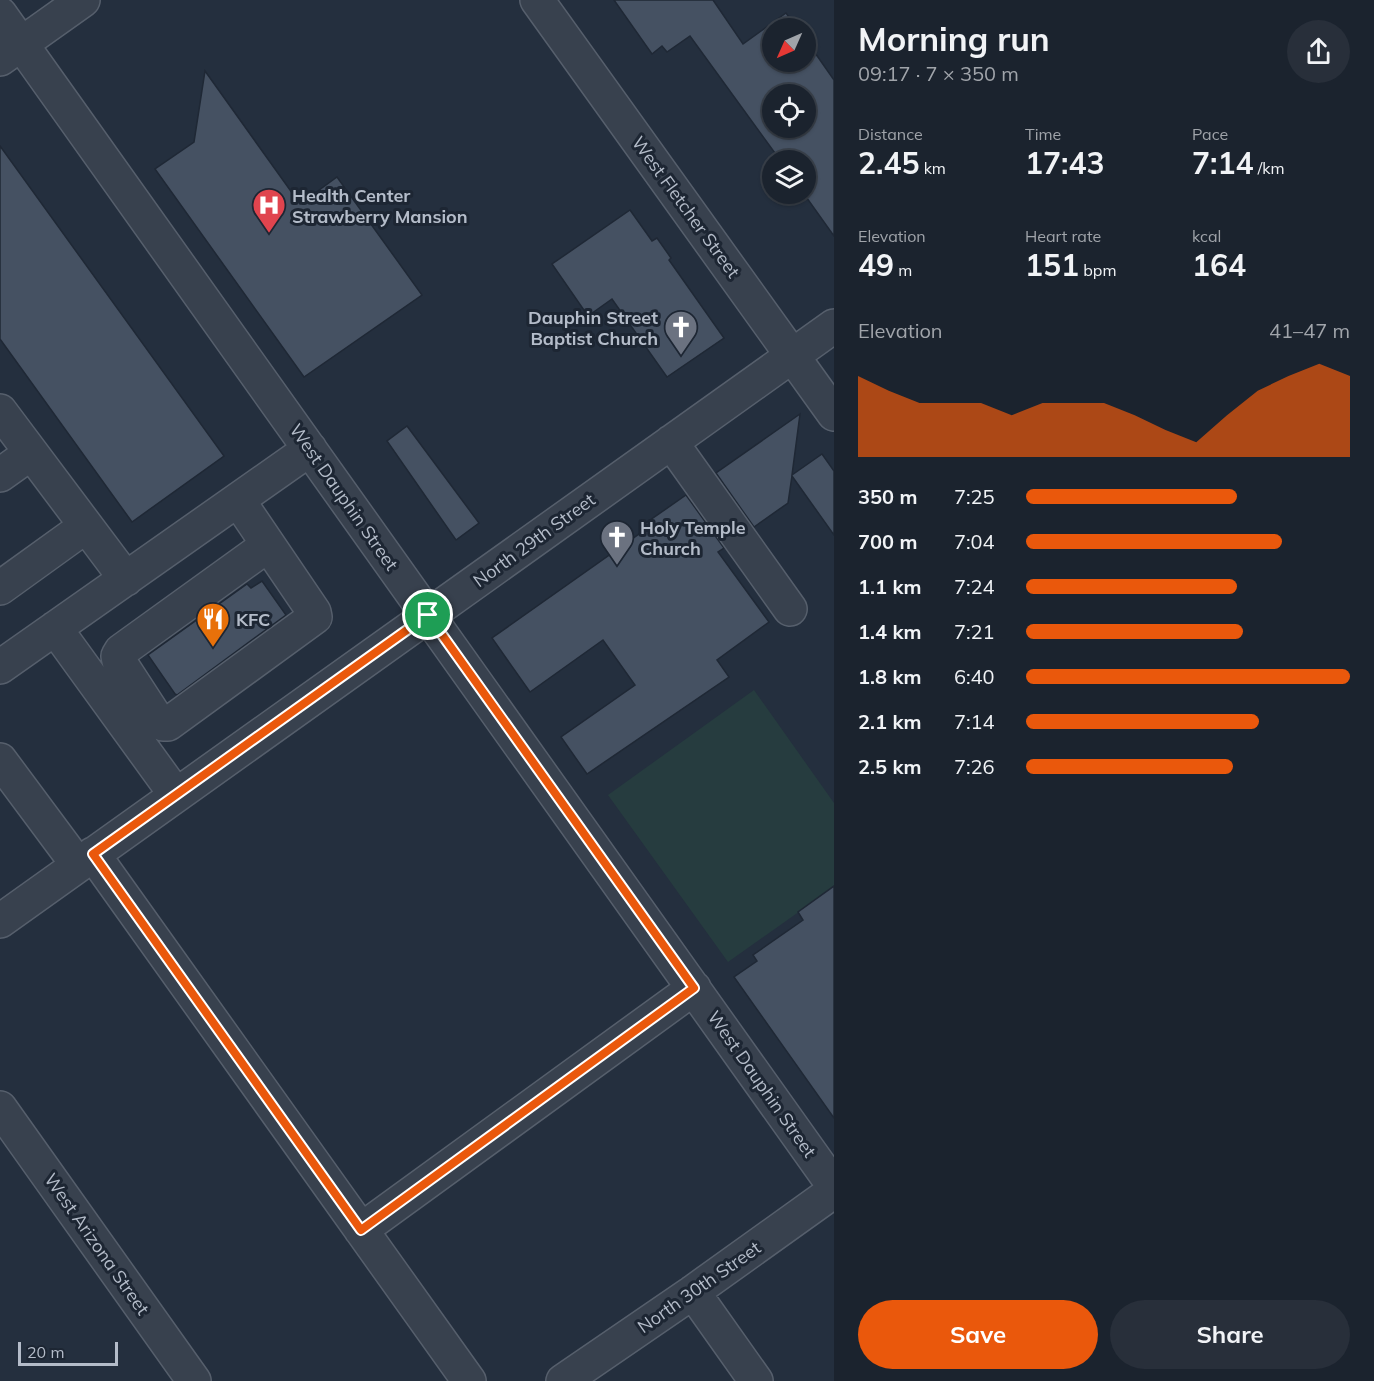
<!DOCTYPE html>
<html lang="en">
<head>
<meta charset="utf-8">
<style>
	body { margin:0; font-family:Mulish,sans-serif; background:#282f3a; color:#f1f3f6; height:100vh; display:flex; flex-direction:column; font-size:22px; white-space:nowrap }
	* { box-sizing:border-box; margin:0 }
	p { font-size:20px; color:#a0a4aa }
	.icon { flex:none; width:33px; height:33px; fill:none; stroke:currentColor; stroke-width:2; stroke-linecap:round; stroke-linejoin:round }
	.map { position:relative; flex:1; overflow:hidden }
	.details { display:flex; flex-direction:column; background:#1b232e; width:540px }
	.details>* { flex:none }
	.needle { width:39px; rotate:225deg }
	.controls { position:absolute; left:762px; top:18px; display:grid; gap:12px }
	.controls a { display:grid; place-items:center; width:54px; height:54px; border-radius:50%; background:#1b232e; box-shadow:0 2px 4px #0004,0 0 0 2px #39404a; font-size:30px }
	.scale { position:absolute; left:18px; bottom:15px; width:100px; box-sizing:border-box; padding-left:6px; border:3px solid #b4bcc9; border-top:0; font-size:16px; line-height:21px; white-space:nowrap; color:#b4bcc9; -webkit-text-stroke:4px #1d2633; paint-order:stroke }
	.pin { position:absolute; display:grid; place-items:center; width:51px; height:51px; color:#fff; margin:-26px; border:3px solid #fff; border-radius:50%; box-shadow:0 2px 6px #0007 }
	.round { display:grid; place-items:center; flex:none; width:63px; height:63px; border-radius:32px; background:#282f3a }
	.summary { display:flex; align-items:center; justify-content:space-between; height:102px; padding:0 24px }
	h1 { font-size:33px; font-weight:700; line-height:45px }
	.metrics { display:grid; grid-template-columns:repeat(3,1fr); gap:9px; height:102px; padding:6px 24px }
	.metrics div { display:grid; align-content:center }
	.metrics b { font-size:30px; font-weight:700 }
	.metrics small { font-size:16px; font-weight:400 }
	.metrics p { font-size:16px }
	.chart { height:168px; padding:12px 24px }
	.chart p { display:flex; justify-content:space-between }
	.chart svg { width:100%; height:108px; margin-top:6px; fill:#ea580c; opacity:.7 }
	.cta { display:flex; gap:12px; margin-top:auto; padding:12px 24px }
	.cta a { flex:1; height:69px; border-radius:36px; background:#ea580c; color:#fff; font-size:24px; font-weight:700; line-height:69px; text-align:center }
	.cta a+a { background:#282f3a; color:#f1f3f6 }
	ul { padding:0 24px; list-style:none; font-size:20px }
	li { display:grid; grid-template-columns:96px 72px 1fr; align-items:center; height:45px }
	li i { height:15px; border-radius:8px; background:#ea580c }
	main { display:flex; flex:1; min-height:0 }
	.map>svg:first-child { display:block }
	.green { fill:#263c3f }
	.building { fill:#455162; stroke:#1f2835; stroke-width:1.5; fill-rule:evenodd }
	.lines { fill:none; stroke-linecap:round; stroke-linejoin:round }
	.minor-casing { stroke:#565f6c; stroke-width:36 }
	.minor { stroke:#38414e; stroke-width:33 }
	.route-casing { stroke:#fff; stroke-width:12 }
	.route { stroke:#ea580c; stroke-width:8 }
	.labels { text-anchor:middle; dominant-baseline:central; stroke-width:6; stroke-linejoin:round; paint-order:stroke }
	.poi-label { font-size:18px; font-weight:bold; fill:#b4bcc9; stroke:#1d2633; text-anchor:start }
	.street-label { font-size:18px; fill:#b4bcc9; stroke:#1d2633 }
</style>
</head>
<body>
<main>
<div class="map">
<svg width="834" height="1381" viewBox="0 0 834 1381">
	<rect width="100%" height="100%" fill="#242f3e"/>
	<!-- green -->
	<path class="green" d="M754,690L834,803V887L728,962L608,795Z"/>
	<!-- building -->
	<path class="building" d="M614,0H713L743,44L786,13L797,28H772V62H806V40L834,80V236L804,194H806V160H780L690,36L667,52L662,46L652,54ZM772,94H806V128H772Z
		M205,71L300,204L337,177L422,295L304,377L155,169L194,142Z
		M0,146L224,456L132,522L0,339Z
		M630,210L652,241L657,238L671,258L669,260L724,338L667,377L612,299L588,316L552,264Z
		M800,414L792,475L822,454L834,471V535L792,476L788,503L754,527L716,473Z
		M407,426L479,523L456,540L387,441Z
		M686,495L724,548L718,552L769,622L717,660L729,677L587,774L561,737L635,685L603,640L530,692L492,638L646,529L643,525Z
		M262,581L286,615L177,695L175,694L148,655L247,584L251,588Z
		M834,886V1118L734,977L757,961L753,955L803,920L798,912Z"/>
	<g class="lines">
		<!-- minor casing -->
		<g class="minor-casing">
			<path id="minor" d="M537,0L834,414
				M0,14L834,1186
				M0,59L83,0
				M0,411L126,579
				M671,442L790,609
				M0,475L31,453
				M238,500L314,612L315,617L168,724H163L158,721L119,661L118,656L121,651L268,545
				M0,588L86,526
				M55,628L176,795
				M0,667L310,449
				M0,760L78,865
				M93,854L469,1381
				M0,921L834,326
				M0,1108L194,1381
				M361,1230L694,988
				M693,1292L756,1381
				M563,1381L693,1292L834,1191"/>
		</g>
		<!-- minor -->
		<use href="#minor" class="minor"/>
	</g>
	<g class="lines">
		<!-- route casing -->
		<g class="route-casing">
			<path id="route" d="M428,615L694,988L361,1230L93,854Z"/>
		</g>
		<!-- route -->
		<use href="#route" class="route"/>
	</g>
	<!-- icons -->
	<defs>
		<g id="hospital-pin" transform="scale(1.725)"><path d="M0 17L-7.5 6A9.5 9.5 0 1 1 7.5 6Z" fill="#e0444e" stroke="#1d2633"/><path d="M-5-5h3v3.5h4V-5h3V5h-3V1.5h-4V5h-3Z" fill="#fff"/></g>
		<g id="church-pin" transform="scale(1.725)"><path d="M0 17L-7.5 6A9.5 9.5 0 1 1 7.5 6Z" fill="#6b7280" stroke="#1d2633"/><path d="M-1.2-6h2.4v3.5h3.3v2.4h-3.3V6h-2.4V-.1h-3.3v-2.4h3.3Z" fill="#fff"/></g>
		<g id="restaurant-pin" transform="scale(1.725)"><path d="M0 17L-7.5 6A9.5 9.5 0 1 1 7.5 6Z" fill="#e8710a" stroke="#1d2633"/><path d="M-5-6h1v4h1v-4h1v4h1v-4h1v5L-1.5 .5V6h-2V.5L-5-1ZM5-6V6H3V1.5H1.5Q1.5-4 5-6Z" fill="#fff"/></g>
	</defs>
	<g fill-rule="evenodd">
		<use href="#hospital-pin" x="269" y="205"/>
		<use href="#church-pin" x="681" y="327"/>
		<use href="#church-pin" x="617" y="537"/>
		<use href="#restaurant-pin" x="213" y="619"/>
	</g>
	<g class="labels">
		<!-- poi labels -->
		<g class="poi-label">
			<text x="292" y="195">Health Center<tspan x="292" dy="21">Strawberry Mansion</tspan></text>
			<text x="658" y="317" text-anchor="end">Dauphin Street<tspan x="658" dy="21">Baptist Church</tspan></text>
			<text x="640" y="527">Holy Temple<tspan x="640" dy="21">Church</tspan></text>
			<text x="236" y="619">KFC</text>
		</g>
		<!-- street labels -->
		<g class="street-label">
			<text transform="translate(686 207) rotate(54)">West Fletcher Street</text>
			<text transform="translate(344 497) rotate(55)">West Dauphin Street</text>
			<text transform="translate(534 540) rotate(-36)">North 29th Street</text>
			<text transform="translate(762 1084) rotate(55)">West Dauphin Street</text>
			<text transform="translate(97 1244) rotate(55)">West Arizona Street</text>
			<text transform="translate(699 1287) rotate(-35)">North 30th Street</text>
		</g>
	</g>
</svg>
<div class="controls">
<a><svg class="needle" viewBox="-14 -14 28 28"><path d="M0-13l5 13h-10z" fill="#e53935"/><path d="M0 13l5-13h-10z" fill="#a0a4aa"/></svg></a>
<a><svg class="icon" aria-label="locate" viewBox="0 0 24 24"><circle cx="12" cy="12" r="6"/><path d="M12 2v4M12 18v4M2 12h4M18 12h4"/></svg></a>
<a><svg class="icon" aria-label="layers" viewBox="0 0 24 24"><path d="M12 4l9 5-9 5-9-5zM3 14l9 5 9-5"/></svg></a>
</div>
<div class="scale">20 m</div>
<div class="pin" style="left:428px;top:615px;background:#1e9e55"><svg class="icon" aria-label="arrive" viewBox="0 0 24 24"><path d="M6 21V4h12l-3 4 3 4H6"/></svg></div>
</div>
<section class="details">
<div class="summary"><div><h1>Morning run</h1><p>09:17 · 7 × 350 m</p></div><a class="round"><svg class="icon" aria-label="share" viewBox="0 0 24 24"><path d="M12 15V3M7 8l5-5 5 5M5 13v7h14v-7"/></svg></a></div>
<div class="metrics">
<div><p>Distance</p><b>2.45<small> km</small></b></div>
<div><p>Time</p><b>17:43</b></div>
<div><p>Pace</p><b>7:14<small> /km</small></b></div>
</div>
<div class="metrics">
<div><p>Elevation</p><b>49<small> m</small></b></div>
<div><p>Heart rate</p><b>151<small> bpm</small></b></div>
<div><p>kcal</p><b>164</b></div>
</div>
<div class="chart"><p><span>Elevation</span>41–47 m</p>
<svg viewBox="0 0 160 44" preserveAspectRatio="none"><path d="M0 44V11L10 17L20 22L30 22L40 22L50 27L60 22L70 22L80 22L90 27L100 33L110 38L120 27L130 17L140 11L150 6L160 11V44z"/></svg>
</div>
<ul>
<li><b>350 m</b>7:25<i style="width:65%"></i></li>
<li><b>700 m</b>7:04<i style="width:79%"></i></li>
<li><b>1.1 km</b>7:24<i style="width:65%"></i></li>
<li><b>1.4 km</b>7:21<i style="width:67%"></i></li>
<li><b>1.8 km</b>6:40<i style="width:100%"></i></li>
<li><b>2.1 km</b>7:14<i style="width:72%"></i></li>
<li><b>2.5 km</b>7:26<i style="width:64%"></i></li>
</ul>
<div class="cta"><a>Save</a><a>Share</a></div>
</section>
</main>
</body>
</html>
